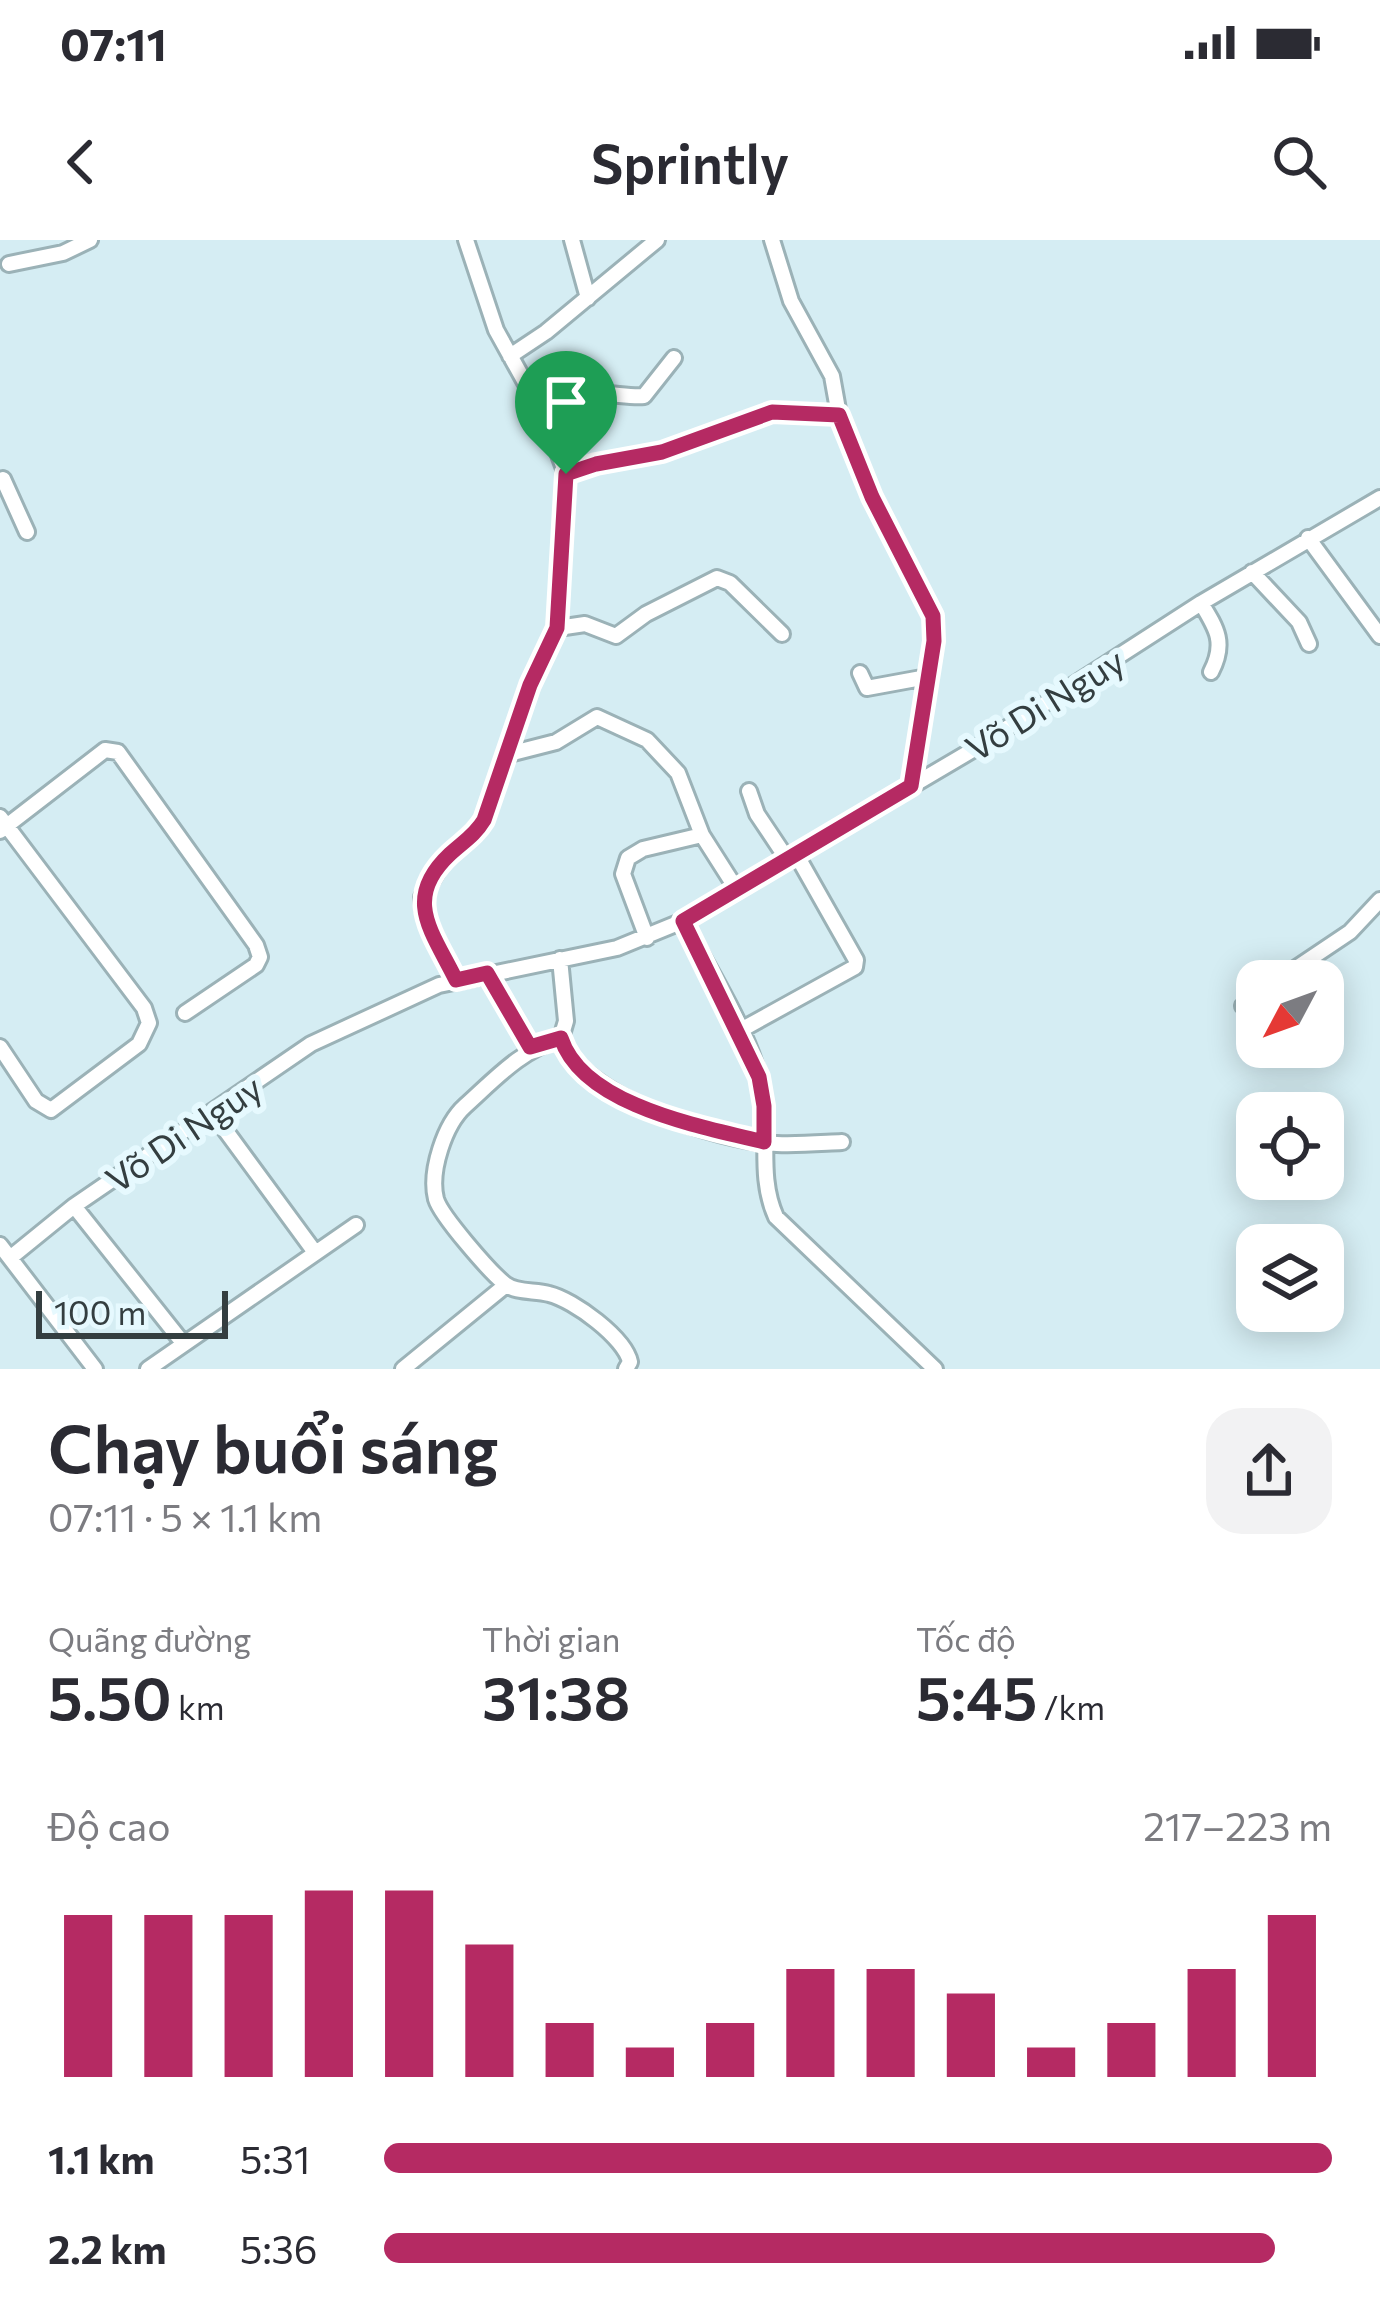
<!DOCTYPE html>
<html lang="vi">
<head>
<meta charset="utf-8">
<style>
	body { margin:0; font-family:Commissioner,sans-serif; background:#f2f2f3; color:#2b2b33; height:100vh; display:flex; flex-direction:column; font-size:45px; white-space:nowrap }
	* { box-sizing:border-box; margin:0 }
	p { font-size:39px; color:#7c7c81 }
	.icon { flex:none; width:66px; height:66px; fill:none; stroke:currentColor; stroke-width:2; stroke-linecap:round; stroke-linejoin:round }
	.map { position:relative; height:1129px; overflow:hidden }
	.side { display:flex; flex-direction:column; background:#fff; flex:1 }
	.side>* { flex:none }
	.needle { width:78px; rotate:229deg }
	.fabs { position:absolute; left:1236px; top:720px; display:grid; gap:24px }
	.fabs a { display:grid; place-items:center; width:108px; height:108px; border-radius:24px; background:#fff; box-shadow:0 6px 30px #0003; font-size:60px }
	.scale { position:absolute; left:36px; bottom:30px; width:192px; box-sizing:border-box; padding-left:12px; border:6px solid #343e40; border-top:0; font-size:33px; line-height:42px; white-space:nowrap; color:#343e40; -webkit-text-stroke:9px #e6f9fe; paint-order:stroke }
	.pin { position:absolute; display:grid; place-items:center; width:102px; height:102px; color:#fff; margin:-123px -51px; border-radius:50% 50% 50% 0; rotate:-45deg; box-shadow:0 0 12px #0007 }
	.pin .icon { rotate:45deg }
	.round { display:grid; place-items:center; flex:none; width:126px; height:126px; border-radius:36px; background:#f2f2f3 }
	.headline { display:flex; align-items:center; justify-content:space-between; height:204px; padding:0 48px }
	h1 { font-size:66px; font-weight:600; line-height:90px }
	.figures { display:grid; grid-template-columns:repeat(3,1fr); gap:18px; height:204px; padding:12px 48px }
	.figures div { display:grid; align-content:center }
	.figures b { font-size:60px; font-weight:600 }
	.figures small { font-size:33px; font-weight:400 }
	.figures p { font-size:33px }
	.chart { height:336px; padding:24px 48px }
	.chart p { display:flex; justify-content:space-between }
	.chart svg { width:100%; height:216px; margin-top:12px; stroke:#b52a63; stroke-width:6 }
	ul { padding:0 48px; list-style:none; font-size:39px }
	li { display:grid; grid-template-columns:192px 144px 1fr; align-items:center; height:90px }
	li i { height:30px; border-radius:15px; background:#b52a63 }
	.status { display:flex; justify-content:space-between; align-items:center; height:84px; padding:0 60px; background:#fff; direction:ltr }
	.status svg { height:33px; fill:currentColor }
	header { display:flex; justify-content:space-between; align-items:center; height:156px; padding:0 48px; background:#fff; font-size:54px; font-weight:600 }
	.map>svg:first-child { display:block }
	.lines { fill:none; stroke-linecap:round; stroke-linejoin:round }
	.minor-casing { stroke:#9bb2b7; stroke-width:20 }
	.minor { stroke:#fff; stroke-width:14 }
	.route-casing { stroke:#fff; stroke-width:24 }
	.route { stroke:#b52a63; stroke-width:15 }
	.labels { text-anchor:middle; dominant-baseline:central; stroke-width:12; stroke-linejoin:round; paint-order:stroke }
	.street-label { font-size:36px; fill:#343e40; stroke:#e6f9fe }
</style>
</head>
<body>
<div class="status"><b>07:11</b><svg viewBox="0 0 49 12"><path d="M0 12V9h3v3zM5 12V6h3v6zM10 12V3h3v9zM15 12V0h3v12zM26 1h20v11H26zM47 4h2v5h-2z"/></svg></div>
<header><svg class="icon" aria-label="back" viewBox="0 0 24 24"><path d="M15 5l-7 7 7 7"/></svg>Sprintly<svg class="icon" aria-label="search" viewBox="0 0 24 24"><circle cx="10" cy="10" r="6"/><path d="M15 15l6 6"/></svg></header>
<div class="map">
<svg width="1380" height="1129" viewBox="0 0 1380 1129">
	<rect width="100%" height="100%" fill="#d5edf3"/>
	<g class="lines">
		<!-- minor casing -->
		<g class="minor-casing">
			<path id="minor" d="M572,0L588,58
				M772,0L791,61L832,136L839,175L872,257L933,376L934,401L911,546
				M9,24L63,13L90,0
				M510,116L546,92L657,0
				M557,210C562,197 561,184 564,171C571,141 622,159 644,156L674,118
				M566,234L596,224L662,213L772,172L839,175
				M0,241L3,239L27,292
				M1308,298L1380,396
				M1252,332L1299,382L1309,404
				M1201,363C1217,389 1226,403 1211,432
				M558,388L585,384L616,396L646,374L717,338L730,343L782,394
				M860,433L867,448L927,437
				M509,514L556,502L597,477L647,500L678,533L702,595L737,650
				M749,551L757,574L787,619
				M0,577L144,768L149,783L139,804L51,870L36,861L0,807
				M0,591L105,510L118,512L256,705L260,717L256,725L185,773
				M683,681C710,733 749,790 762,849C771,892 757,935 776,977L935,1129
				M647,698L623,634L628,618L643,609L702,595
				M560,719L566,781L561,798C580,857 719,901 777,904C798,905 821,903 842,902
				M487,733L530,807
				M456,740L424,673L422,657L444,620L484,580L530,445L558,388L566,234L547,182L496,90L466,0
				M1277,741L1350,692L1380,660
				M1243,766L1257,756
				M739,791L855,727L856,720L796,614
				M561,798C521,810 496,838 465,866C445,884 429,931 436,959C441,976 490,1032 505,1044C516,1053 535,1050 549,1054C574,1060 625,1098 630,1122L626,1129
				M212,872L314,1011
				M74,966L183,1103
				M0,1005L95,1129
				M10,1018L74,966L311,804L439,745L617,708L683,681L976,508L1201,363L1380,258
				M148,1129L356,985
				M403,1129L506,1045"/>
		</g>
		<!-- minor -->
		<use href="#minor" class="minor"/>
	</g>
	<g class="lines">
		<!-- route casing -->
		<g class="route-casing">
			<path id="route" d="M772,172L839,175L872,257L933,376L934,401L911,546L683,681L759,837L764,866V902C703,887 583,866 561,798L530,807L487,733L456,740C432,691 402,659 450,614C463,602 475,595 484,580L530,445L557,388L566,234L596,224L662,212Z"/>
		</g>
		<!-- route -->
		<use href="#route" class="route"/>
	</g>
	<g class="labels">
		<!-- street labels -->
		<g class="street-label">
			<text transform="translate(1044 463) rotate(-32)">Võ Di Nguy</text>
			<text transform="translate(183 892) rotate(-34)">Võ Di Nguy</text>
		</g>
	</g>
</svg>
<div class="fabs">
<a><svg class="needle" viewBox="-14 -14 28 28"><path d="M0-13l5 13h-10z" fill="#e53935"/><path d="M0 13l5-13h-10z" fill="#7c7c81"/></svg></a>
<a><svg class="icon" aria-label="locate" viewBox="0 0 24 24"><circle cx="12" cy="12" r="6"/><path d="M12 2v4M12 18v4M2 12h4M18 12h4"/></svg></a>
<a><svg class="icon" aria-label="layers" viewBox="0 0 24 24"><path d="M12 4l9 5-9 5-9-5zM3 14l9 5 9-5"/></svg></a>
</div>
<div class="scale">100 m</div>
<div class="pin" style="left:566px;top:234px;background:#1e9e55"><svg class="icon" aria-label="arrive" viewBox="0 0 24 24"><path d="M6 21V4h12l-3 4 3 4H6"/></svg></div>
</div>
<section class="side">
<div class="headline"><div><h1>Chạy buổi sáng</h1><p>07:11 · 5 × 1.1 km</p></div><a class="round"><svg class="icon" aria-label="share" viewBox="0 0 24 24"><path d="M12 15V3M7 8l5-5 5 5M5 13v7h14v-7"/></svg></a></div>
<div class="figures">
<div><p>Quãng đường</p><b>5.50<small> km</small></b></div>
<div><p>Thời gian</p><b>31:38</b></div>
<div><p>Tốc độ</p><b>5:45<small> /km</small></b></div>
</div>
<div class="chart"><p><span>Độ cao</span>217–223 m</p>
<svg viewBox="0 0 160 44" preserveAspectRatio="none"><path d="M5 44V11M15 44V11M25 44V11M35 44V6M45 44V6M55 44V17M65 44V33M75 44V38M85 44V33M95 44V22M105 44V22M115 44V27M125 44V38M135 44V33M145 44V22M155 44V11"/></svg>
</div>
<ul>
<li><b>1.1 km</b>5:31<i style="width:100%"></i></li>
<li><b>2.2 km</b>5:36<i style="width:94%"></i></li>
</ul>
</section>
</body>
</html>
